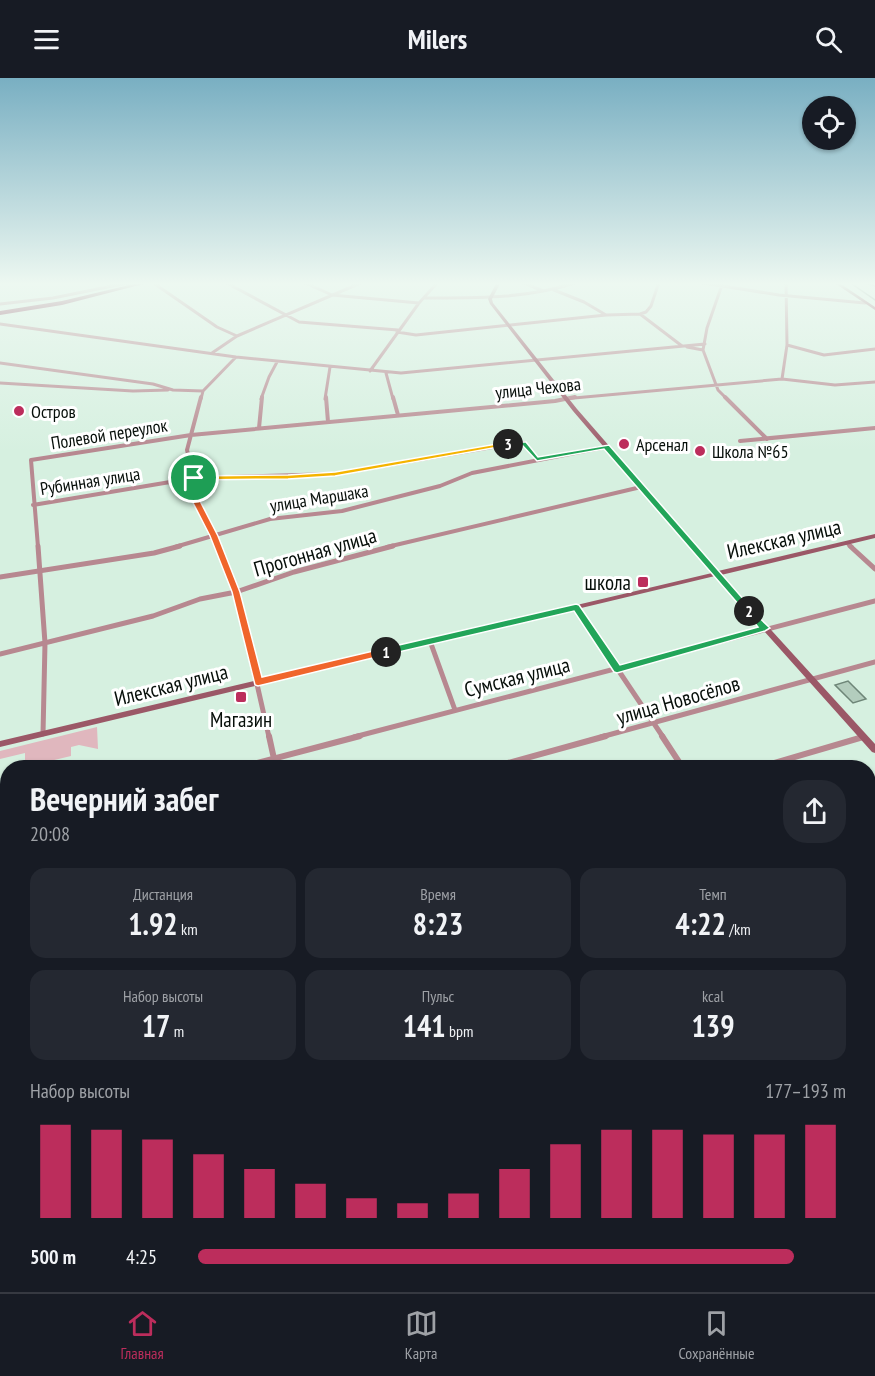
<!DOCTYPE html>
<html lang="ru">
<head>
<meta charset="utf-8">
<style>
	body { margin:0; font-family:"PT Sans Narrow",sans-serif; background:#242831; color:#f1f3f6; height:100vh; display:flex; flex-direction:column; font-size:22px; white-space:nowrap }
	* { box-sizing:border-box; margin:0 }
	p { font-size:20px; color:#9ea1a6 }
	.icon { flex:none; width:33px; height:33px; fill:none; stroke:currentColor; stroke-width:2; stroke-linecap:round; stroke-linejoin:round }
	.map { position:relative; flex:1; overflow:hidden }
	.details { position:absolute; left:0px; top:682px; width:876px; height:532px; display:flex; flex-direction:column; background:#171b24; border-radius:24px 24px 0 0; box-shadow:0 2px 4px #0004 }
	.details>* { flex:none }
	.buttons { position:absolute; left:802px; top:18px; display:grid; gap:12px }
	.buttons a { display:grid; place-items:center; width:54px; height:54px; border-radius:50%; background:#171b24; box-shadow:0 2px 4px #0004; font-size:30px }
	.pin { position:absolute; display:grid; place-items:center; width:51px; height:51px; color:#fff; margin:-26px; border:3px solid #fff; border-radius:50%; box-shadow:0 2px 6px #0007 }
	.km { position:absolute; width:30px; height:30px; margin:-15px; border-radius:50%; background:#222; color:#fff; font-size:16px; line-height:30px; text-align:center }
	.round { display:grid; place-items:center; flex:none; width:63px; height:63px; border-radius:24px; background:#242831 }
	.headline { display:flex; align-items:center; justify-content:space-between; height:102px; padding:0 30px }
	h1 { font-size:33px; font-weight:800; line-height:45px }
	.metrics { display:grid; grid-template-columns:repeat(3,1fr); gap:9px; height:102px; padding:6px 30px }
	.metrics div { display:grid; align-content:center; border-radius:15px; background:#242831; text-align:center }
	.metrics b { font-size:30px; font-weight:800 }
	.metrics small { font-size:16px; font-weight:400 }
	.metrics p { font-size:16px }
	.chart { height:168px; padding:12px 30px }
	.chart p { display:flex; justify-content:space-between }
	.chart svg { width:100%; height:108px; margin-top:6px; stroke:#bc2d5c; stroke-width:6 }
	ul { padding:0 30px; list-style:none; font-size:20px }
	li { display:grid; grid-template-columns:96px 72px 1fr; align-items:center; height:45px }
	li i { height:15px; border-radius:8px; background:#bc2d5c }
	header { display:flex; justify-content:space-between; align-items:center; height:78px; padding:0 30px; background:#171b24; font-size:27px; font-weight:800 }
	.dock { display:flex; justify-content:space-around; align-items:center; height:84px; border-top:2px solid #363941; background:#171b24; font-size:16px; color:#9ea1a6 }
	.dock a { display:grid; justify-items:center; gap:3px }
	.dock .selected { color:#bc2d5c }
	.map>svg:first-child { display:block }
	.green { fill:#e0b7be }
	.building { fill:#b3cdbd; stroke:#6e8678; stroke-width:1.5 }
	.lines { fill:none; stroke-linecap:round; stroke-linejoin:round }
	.street-far4 { stroke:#b78890; stroke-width:3 }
	.street-far3 { stroke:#b78890; stroke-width:4 }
	.street-far2 { stroke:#b78890; stroke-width:5 }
	.street-far1 { stroke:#b78890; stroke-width:6 }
	.street { stroke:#b78890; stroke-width:8 }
	.secondary { fill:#9b5867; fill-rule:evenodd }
	.primary { fill:#85354a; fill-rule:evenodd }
	.highway { fill:#700e32; fill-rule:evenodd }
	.rail { stroke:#6e7f74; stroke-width:1.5 }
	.split-1 { fill:#f0652b; stroke:#fff; stroke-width:1.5 }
	.split-2 { fill:#22a559; stroke:#fff; stroke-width:1.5 }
	.split-3 { fill:#22a559; stroke:#fff; stroke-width:1.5 }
	.split-4 { fill:#f5b400; stroke:#fff; stroke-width:1.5 }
	.poi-dot { fill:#bc2d5c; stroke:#fff; stroke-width:2 }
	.labels { text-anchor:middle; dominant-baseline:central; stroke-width:6; stroke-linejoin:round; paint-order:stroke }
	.far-street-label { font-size:18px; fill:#060e09; stroke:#fff }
	.far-poi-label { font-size:18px; fill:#060e09; stroke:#fff; text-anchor:start }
	.street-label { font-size:21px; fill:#060e09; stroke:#fff }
	.poi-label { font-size:21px; fill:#060e09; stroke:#fff; text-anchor:end }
</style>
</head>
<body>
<header><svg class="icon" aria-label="menu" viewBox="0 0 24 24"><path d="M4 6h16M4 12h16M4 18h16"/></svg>Milers<svg class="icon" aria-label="search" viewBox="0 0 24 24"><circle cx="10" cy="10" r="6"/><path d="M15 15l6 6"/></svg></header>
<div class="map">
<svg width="875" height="1214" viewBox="0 0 875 1214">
	<rect width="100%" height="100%" fill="#d6f0e0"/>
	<!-- green -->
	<path class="green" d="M97,649L98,671L79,667L71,669V678L25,689V675L0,681V673Z"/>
	<!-- building -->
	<path class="building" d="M848,603L866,621L853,625L835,607Z"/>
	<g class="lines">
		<!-- street-far4 -->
		<path class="street-far4" d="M152,204L217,249L237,258
			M225,204L299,244L398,252
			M303,204L332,217L419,225
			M522,204L543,213
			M697,204L779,217L865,225
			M723,204L707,250L703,272L718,312L727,321
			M554,212L584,224L606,237
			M424,220C477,220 527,221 578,204
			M0,226L53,220L127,205L140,206
			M640,236L682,268
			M0,246L236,279L401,295L705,266
			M397,254L416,257L606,237L640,236L646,234L651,228L659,204
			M787,267L824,277L875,271
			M687,269L703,272
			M212,275L237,258L363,204
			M0,285L153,306L173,312L203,313
			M370,293L419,225L438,204
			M386,295L393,321
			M782,301L787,267L786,204
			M0,305L133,313L168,312
			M201,321L203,313L236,279
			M261,321L269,299L277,284
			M325,321L330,289
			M563,321L782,301L835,307L875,304"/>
		<!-- street-far3 -->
		<path class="street-far3" d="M201,319L187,372L194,400V419L218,469
			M326,319L328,344
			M393,319L398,337
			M725,319L767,361
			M259,350L262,319
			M740,363L875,350
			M33,427L194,400L335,396L515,365H524L537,381
			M847,465L852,469
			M38,469L31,382L191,357L555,323L575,319
			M175,469L270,441L342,433L440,408L472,395L606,369
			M387,469L641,409"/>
		<!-- street-far2 -->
		<path class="street-far2" d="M38,468L45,565L43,656
			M218,468L236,514L269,659
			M850,468L875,491
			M0,499L154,475L180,468
			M576,529L663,659
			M430,563L455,632
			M0,576L153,538L200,521L236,514L294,494L393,468
			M354,659L875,523
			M601,659L875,584"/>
		<!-- street-far1 -->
		<path class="street-far1" d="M269,658L276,690
			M662,658L683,690
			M238,690L360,658
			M490,690L606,658
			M757,690L863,659
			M868,742L875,740"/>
		<!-- street -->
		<path class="street" d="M868,960L875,969
			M342,1208L343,1214
			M712,1208L715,1214"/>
		<!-- secondary -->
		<path class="secondary" d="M497,204H501L492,221L493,225L577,331L718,493L875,456V460L721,497L875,666V675L872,674L715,498L0,669V663L712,495L573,333L490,226L488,221Z
			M875,1011V1023L868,1025V1014Z
			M463,1208H484L482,1213L479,1214H457L459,1209Z"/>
		<!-- primary -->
		<path class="primary" d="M833,204H838L875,229V232Z"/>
		<!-- highway -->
		<path class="highway" d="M142,204H151L62,227L0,237V233L62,223Z"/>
		<!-- rail -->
		<path class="rail" d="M849,204L875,222
			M862,204L875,208"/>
	</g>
	<!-- sky -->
	<linearGradient id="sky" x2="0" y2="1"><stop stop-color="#79afc2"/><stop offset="0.55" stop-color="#edf8f1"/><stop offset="1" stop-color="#edf8f1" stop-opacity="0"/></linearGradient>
	<rect width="875" height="374" fill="url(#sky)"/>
	<!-- split-1 -->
	<path class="split-1" d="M194,398L198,400V419L218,458L240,514L262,599L386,570L389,571V576L258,608L255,607L232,514L210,458L190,419V400Z"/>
	<!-- split-2 -->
	<path class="split-2" d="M576,526L579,527L620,587L758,549L745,533L749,530L770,550L765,553L617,595L614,594L574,533L386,577L381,574L386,570Z"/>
	<!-- split-3 -->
	<path class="split-3" d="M505,364H526L538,379L609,367L752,531V535H746L604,371L537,383L522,367L508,368Z"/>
	<!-- split-4 -->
	<path class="split-4" d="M508,364L510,367L335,398L288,401L194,402L190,400L194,398L288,397L335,394Z"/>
	<!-- markers -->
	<g class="poi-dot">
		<circle cx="19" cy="333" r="6"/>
		<circle cx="624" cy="366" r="6"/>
		<circle cx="700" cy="373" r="6"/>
		<rect x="637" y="498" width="12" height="12" rx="3"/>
		<rect x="235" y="613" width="12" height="12" rx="3"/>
	</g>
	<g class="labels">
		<!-- far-street labels -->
		<g class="far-street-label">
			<text transform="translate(538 310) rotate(-6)">улица Чехова</text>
			<text transform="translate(109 356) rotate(-9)">Полевой переулок</text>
			<text transform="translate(90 403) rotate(-9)">Рубинная улица</text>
			<text transform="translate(319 420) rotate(-9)">улица Маршака</text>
		</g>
		<!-- far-poi labels -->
		<g class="far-poi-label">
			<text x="31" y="333">Остров</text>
			<text x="636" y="366">Арсенал</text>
			<text x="712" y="373">Школа №65</text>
		</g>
		<!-- street labels -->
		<g class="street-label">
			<text transform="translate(784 461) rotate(-13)">Илекская улица</text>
			<text transform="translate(315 474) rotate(-16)">Прогонная улица</text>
			<text transform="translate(517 599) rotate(-14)">Сумская улица</text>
			<text transform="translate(171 607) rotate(-14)">Илекская улица</text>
			<text transform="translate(678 622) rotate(-16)">улица Новосёлов</text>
		</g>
		<!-- poi labels -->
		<g class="poi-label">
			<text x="631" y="504">школа</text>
			<text x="241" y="641" text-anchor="middle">Магазин</text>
		</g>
	</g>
</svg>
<div class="buttons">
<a><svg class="icon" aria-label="locate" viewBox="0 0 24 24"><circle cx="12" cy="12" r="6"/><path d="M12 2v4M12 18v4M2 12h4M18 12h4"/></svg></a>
</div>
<div class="pin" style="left:194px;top:400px;background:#1e9e55"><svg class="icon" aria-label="arrive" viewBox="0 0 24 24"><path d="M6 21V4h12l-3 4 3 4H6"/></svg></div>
<b class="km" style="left:386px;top:574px">1</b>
<b class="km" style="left:749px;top:533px">2</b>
<b class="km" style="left:508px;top:366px">3</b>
<section class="details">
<div class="headline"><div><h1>Вечерний забег</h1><p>20:08</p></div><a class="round"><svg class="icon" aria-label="share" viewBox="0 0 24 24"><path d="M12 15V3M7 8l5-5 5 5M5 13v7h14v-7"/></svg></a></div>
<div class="metrics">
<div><p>Дистанция</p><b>1.92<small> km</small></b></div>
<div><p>Время</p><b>8:23</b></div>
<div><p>Темп</p><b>4:22<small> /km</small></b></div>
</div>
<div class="metrics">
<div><p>Набор высоты</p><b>17<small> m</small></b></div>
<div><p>Пульс</p><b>141<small> bpm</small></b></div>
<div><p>kcal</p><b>139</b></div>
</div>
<div class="chart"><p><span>Набор высоты</span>177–193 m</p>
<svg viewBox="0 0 160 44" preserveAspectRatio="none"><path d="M5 44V6M15 44V8M25 44V12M35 44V18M45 44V24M55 44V30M65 44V36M75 44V38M85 44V34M95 44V24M105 44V14M115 44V8M125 44V8M135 44V10M145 44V10M155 44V6"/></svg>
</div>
<ul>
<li><b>500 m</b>4:25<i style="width:92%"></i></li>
</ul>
</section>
</div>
<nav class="dock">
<a class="selected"><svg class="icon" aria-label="home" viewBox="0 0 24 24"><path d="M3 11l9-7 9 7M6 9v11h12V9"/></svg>Главная</a>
<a><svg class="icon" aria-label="map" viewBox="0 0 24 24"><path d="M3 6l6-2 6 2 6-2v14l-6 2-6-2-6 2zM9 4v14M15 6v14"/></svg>Карта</a>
<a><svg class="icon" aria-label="saved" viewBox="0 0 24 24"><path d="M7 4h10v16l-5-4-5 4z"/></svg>Сохранённые</a>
</nav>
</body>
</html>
